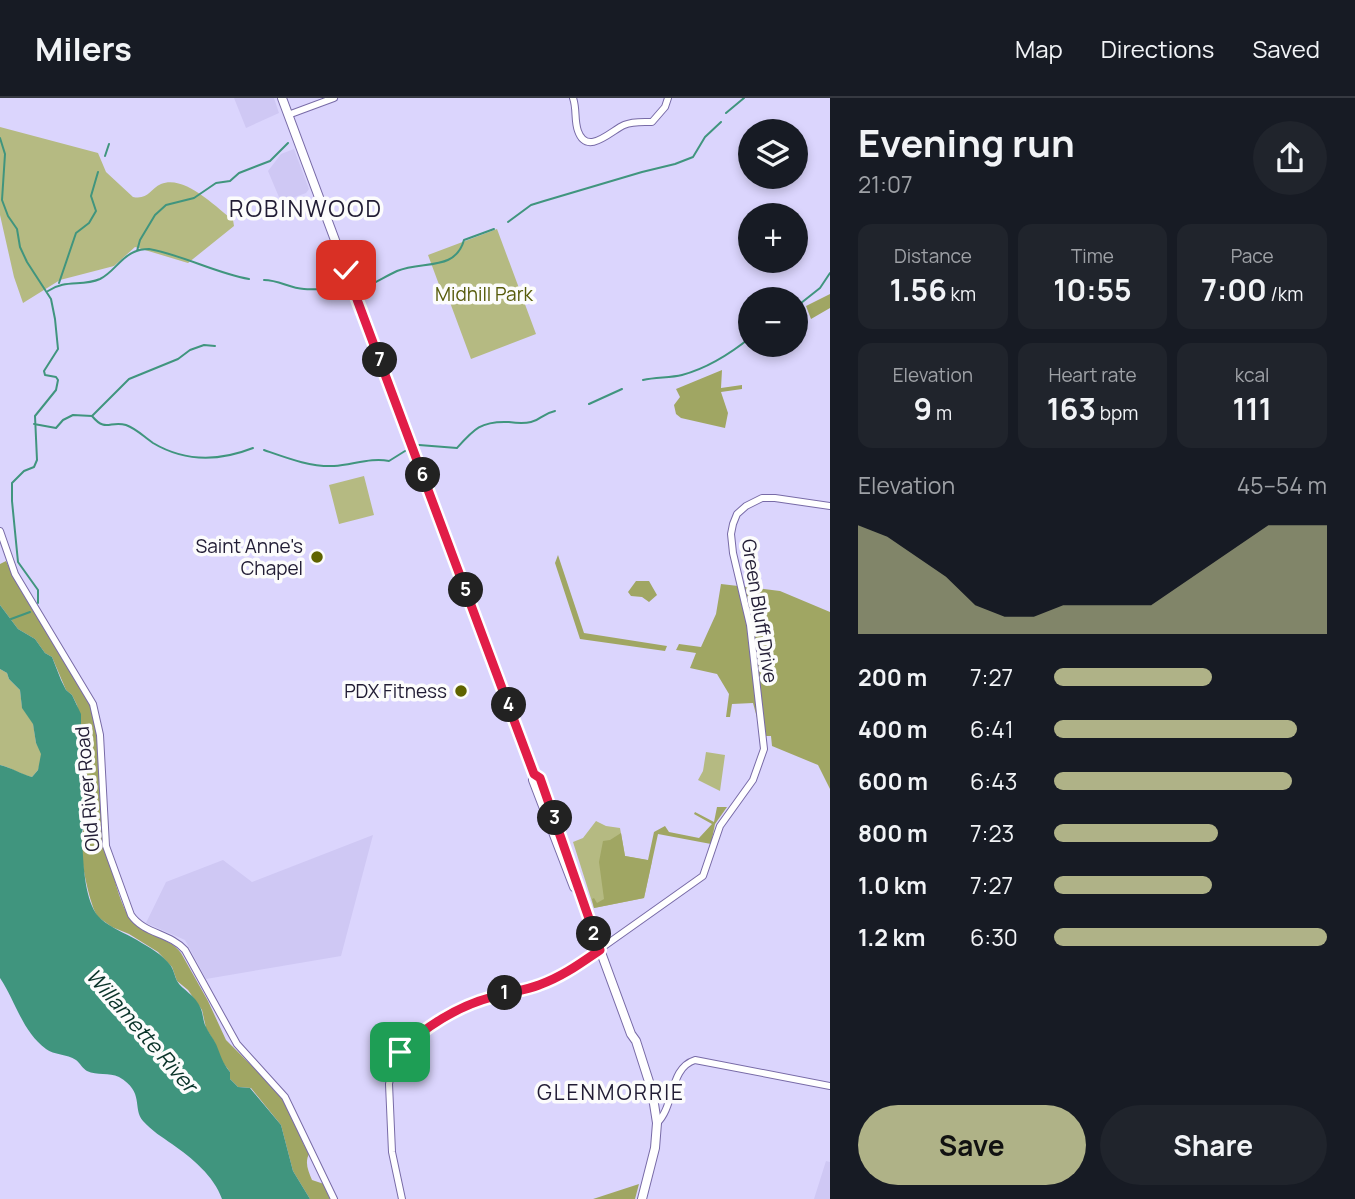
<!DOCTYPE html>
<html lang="en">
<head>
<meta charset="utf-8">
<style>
	body { margin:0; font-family:Manrope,sans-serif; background:#20242c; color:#f1f3f6; height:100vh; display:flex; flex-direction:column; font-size:26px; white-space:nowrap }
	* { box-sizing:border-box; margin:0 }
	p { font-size:23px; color:#9ea1a6 }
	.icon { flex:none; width:38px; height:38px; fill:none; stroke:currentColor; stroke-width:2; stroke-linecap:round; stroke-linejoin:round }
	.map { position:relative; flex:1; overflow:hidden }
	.details { display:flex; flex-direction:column; background:#171b24; width:525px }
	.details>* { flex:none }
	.fabs { position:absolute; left:738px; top:21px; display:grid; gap:14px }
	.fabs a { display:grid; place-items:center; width:70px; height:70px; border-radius:50%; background:#171b24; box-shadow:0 4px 10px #0003; font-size:35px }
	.pin { position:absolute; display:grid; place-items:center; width:60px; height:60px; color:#fff; margin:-30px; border-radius:14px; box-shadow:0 4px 10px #0006 }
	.km { position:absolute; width:35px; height:35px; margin:-18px; border-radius:50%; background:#222; color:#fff; font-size:19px; line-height:35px; text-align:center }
	.round { display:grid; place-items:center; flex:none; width:74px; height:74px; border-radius:37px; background:#20242c }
	.overview { display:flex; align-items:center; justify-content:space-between; height:119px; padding:0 28px }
	h1 { font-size:38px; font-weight:700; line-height:52px }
	.figures { display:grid; grid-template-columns:repeat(3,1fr); gap:10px; height:119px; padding:7px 28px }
	.figures div { display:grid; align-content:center; border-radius:14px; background:#20242c; text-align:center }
	.figures b { font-size:30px; font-weight:700 }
	.figures small { font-size:19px; font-weight:400 }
	.figures p { font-size:19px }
	.chart { height:196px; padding:14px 28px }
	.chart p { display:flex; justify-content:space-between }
	.chart svg { width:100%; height:126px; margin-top:7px; fill:#afb287; opacity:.7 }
	.action { display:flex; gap:14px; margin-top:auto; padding:14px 28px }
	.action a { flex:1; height:80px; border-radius:42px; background:#afb287; color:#111; font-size:28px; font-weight:700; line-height:80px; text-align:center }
	.action a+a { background:#20242c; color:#f1f3f6 }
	ul { padding:0 28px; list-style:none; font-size:23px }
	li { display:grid; grid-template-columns:112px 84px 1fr; align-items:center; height:52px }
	li i { height:18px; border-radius:9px; background:#afb287 }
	header { display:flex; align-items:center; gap:42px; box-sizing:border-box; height:98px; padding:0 35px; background:#171b24; border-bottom:2px solid #363941 }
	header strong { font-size:33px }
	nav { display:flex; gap:38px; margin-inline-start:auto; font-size:24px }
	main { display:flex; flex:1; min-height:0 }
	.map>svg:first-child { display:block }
	.built { fill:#cfc8f4 }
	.green { fill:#b5ba82 }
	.forest { fill:#a0a663 }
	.water { fill:#40957e }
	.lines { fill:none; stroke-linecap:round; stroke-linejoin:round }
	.stream { stroke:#40957e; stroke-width:2 }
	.minor-casing { stroke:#786ba7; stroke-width:8 }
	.major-casing { stroke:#786ba7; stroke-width:10 }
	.minor { stroke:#fff; stroke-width:6 }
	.major { stroke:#fff; stroke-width:8 }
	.route-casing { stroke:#fff; stroke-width:14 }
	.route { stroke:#e11d48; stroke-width:9 }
	.poi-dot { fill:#5f6300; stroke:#fcfcfc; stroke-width:2.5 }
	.labels { text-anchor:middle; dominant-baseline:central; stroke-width:7; stroke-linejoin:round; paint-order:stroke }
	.park-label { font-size:19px; fill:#585c0c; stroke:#fcfcfc }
	.poi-label { font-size:19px; fill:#211c34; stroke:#fcfcfc; text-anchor:end }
	.street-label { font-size:19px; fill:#211c34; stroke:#fcfcfc }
	.water-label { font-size:21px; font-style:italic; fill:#093228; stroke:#fcfcfc }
	.neighbourhood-label { font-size:21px; letter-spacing:2px; fill:#211c34; stroke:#fcfcfc }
	.quarter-label { font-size:23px; letter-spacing:2px; fill:#211c34; stroke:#fcfcfc }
</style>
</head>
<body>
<header>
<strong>Milers</strong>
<nav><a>Map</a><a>Directions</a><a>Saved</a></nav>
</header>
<main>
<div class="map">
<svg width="830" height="1101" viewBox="0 0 830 1101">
	<rect width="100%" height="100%" fill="#dbd5fd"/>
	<!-- built -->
	<path class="built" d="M234,0H274L279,15L246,30Z
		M294,51L309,91L306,95L281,104L268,73L281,56Z
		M373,737L341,858L206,881L185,842L146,825L166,784L223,762L252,784Z
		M826,1063L830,1064V1101H814Z"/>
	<!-- green -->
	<path class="green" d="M0,29L98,55L106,74L133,99C148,102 150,91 161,86C184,76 216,109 233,122L234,128L188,165L135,149L114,168L60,182L23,205L14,179L0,117Z
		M497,131L536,236L471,261L445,191L441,192L428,157Z
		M364,378L374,417L339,426L329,387Z
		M0,571L7,575L9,581L20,592L22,609L33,625L36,645L41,654L42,660L38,672L32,679C21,677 12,670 0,667Z
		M706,654L725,657L720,693L698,682L703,673Z
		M596,723L606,728L620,730L625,758L652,763L644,800L594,810L573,744L583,740Z"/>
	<!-- forest -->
	<path class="forest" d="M830,196V210L811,221L806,208Z
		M722,272L721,290L742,287V291L721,294L728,315L725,330L681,320L676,316L674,307L680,299L676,291Z
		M558,457L584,535L667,548L665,553L580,541L555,465Z
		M6,463C24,504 52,539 74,577C80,588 88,599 92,610C99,632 99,656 100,679C103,718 109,785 129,819C141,838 168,837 181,855L208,903L226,942L277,993L287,1006L304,1047L310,1054C304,1064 308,1072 312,1082L324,1086L330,1101H310L293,1073L281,1027L251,990L238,989L230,981V974L219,959L215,945L206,930L202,912L188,892L177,883L172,869L158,854L129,836L112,829L98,819L95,814C87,795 74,739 87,724L79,711C86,700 80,664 79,650L84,646L85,633L81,629L77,607L72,597L66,592L52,559L45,555L35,541L18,531L0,507V466Z
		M636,483H649L657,497L649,504L642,499L631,498L628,494Z
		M721,486L780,493L830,514V691L818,667L772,648L771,638H762L753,605L732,606L730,619H726L729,596L717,576L690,570L696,555L676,552L679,546L701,549L716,516Z
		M717,709H727L715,726L711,746L658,736L644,800L594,810L592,801L594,800L597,805L604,801L599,764L603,743L610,742L621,735L625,758L648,762L654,734L665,728L669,734L699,740L712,726L694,716L695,714L714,724Z
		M639,1086L635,1101H593Z"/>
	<!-- water -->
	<path class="water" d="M0,507L18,531L35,541L45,555L52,559L61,582L66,592L72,597L81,616V628L86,637L85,645L79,650C80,662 87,698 79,711L87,724C78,734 83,746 83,758C84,773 86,808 101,821C111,830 125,835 137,842C150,850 162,856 171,868C174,873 175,879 177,883C182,892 196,897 201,911C203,916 203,922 205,927C208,934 213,940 216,946C221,958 222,964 230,974V981L238,989L250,990L281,1027L293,1073L310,1101H222C214,1078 192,1060 172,1046C162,1039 152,1033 143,1023C132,1010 145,994 119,979C109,974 97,978 87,973C83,971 80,965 76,962C67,956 54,957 46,951C22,933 16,904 0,880V667C12,670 21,676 32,679L38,672L41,656L36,645L33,626L22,610L20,592L9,581L7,575L0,571Z"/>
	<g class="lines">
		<!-- stream -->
		<path class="stream" d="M726,15L744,0
			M0,40L5,56L2,102L8,118L17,131L20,149L27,164L51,201L55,221L58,251L44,273L45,277L56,279L58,282L56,292L35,318L37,362L34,369L24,373L12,385V403L18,464L38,492V505
			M105,58L109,46
			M508,124L531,107L544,103L642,74L675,66L693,59L705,39L721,24
			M137,153L140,142L155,117L166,107L194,100L216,85L230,83L239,75L270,63L288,45
			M264,182C279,182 289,190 304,191C317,192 331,190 345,190
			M59,185L76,135L89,125L96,113L91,98L98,74
			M361,191C374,186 384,179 397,173C422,162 455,174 464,142L494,131
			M48,193C66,181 81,189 100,181C113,175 121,159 134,154C138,152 145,151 149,151C183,157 215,175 249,181
			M796,209L820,190L830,175
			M643,282C656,279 670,280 682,277C708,270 730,256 751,239
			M589,306L622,291
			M92,318L129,281L178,261L190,252L204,247L215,248
			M34,326L56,330L63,322L73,317L92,318C106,335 110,322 126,327C137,331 144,339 153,345C185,364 220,363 253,350
			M419,347L457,350C474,331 481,323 508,324C516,325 523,326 531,324C541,322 541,316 555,313
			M264,352C287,360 310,369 334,368C352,367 372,359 389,363L405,353
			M11,521L30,514"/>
		<!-- minor casing -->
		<g class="minor-casing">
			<path id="minor" d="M573,0C577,11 574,22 578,33C587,59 612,32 624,27C633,23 643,24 652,24L665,9L668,0
				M288,17L334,0
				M0,433L15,476L93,606L100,637L106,748L131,817C144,836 170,835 185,852L237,946L285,999L334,1101
				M653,996L670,1000
				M657,1025C675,1008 669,970 695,962L830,988
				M402,1101L392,1054L389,986L393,967L402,952L442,921L468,907L489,899L540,887L569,873L703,778L720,728L753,682L764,651L750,527L733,455L731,436L733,426L737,416L746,408L762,400H775L830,408"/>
		</g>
		<!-- major casing -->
		<g class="major-casing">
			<path id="major" d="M282,0L534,676L533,682L574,789L578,792
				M534,676L540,680L579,788L578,792L631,936L636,943L652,993L657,1025L655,1050L642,1101"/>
		</g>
		<!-- minor -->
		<use href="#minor" class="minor"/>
		<!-- major -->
		<use href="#major" class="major"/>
	</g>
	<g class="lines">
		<!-- route casing -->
		<g class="route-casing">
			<path id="route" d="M346,172L534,676L540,680L600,852C581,865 562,879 539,887C524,893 507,894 492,899C458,908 424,929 400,954"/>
		</g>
		<!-- route -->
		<use href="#route" class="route"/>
	</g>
	<!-- markers -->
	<g class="poi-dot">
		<circle cx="317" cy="459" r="7"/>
		<circle cx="461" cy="593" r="7"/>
	</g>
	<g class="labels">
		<!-- park labels -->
		<g class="park-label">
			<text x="484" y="196">Midhill Park</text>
		</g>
		<!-- poi labels -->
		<g class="poi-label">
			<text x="303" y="448">Saint Anne's<tspan x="303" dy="22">Chapel</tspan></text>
			<text x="447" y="593">PDX Fitness</text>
		</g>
		<!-- street labels -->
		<g class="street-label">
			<text transform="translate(760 513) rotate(81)">Green Bluff Drive</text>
			<text transform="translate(87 691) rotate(-95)">Old River Road</text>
		</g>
		<!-- water labels -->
		<g class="water-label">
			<text transform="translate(142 932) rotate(49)">Willamette River</text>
		</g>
		<!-- neighbourhood labels -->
		<g class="neighbourhood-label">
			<text x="611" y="994">GLENMORRIE</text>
		</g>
		<!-- quarter labels -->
		<g class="quarter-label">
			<text x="306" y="110">ROBINWOOD</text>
		</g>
	</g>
</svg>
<div class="fabs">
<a><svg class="icon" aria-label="layers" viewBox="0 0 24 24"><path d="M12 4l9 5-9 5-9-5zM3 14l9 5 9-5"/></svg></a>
<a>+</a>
<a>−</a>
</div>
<div class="pin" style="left:400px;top:954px;background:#1e9e55"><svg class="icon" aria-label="arrive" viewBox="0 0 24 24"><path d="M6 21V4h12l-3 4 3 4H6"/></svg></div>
<div class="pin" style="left:346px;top:172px;background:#d93025"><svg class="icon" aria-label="check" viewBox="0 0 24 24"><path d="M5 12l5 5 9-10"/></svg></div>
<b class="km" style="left:505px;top:895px">1</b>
<b class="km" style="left:594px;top:836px">2</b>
<b class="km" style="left:555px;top:720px">3</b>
<b class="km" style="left:509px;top:607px">4</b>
<b class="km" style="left:466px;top:492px">5</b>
<b class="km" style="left:423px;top:377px">6</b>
<b class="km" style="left:380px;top:262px">7</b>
</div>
<section class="details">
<div class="overview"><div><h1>Evening run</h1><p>21:07</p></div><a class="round"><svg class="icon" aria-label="share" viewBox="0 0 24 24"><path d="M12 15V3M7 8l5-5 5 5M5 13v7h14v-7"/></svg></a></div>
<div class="figures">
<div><p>Distance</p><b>1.56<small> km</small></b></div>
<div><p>Time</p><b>10:55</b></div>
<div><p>Pace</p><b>7:00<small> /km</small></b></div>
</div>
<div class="figures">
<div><p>Elevation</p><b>9<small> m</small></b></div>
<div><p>Heart rate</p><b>163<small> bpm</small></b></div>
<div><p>kcal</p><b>111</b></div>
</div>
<div class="chart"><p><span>Elevation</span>45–54 m</p>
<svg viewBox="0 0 160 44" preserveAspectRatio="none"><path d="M0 44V6L10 10L20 17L30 24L40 34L50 38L60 38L70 34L80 34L90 34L100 34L110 27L120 20L130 13L140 6L150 6L160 6V44z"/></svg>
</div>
<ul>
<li><b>200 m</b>7:27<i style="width:58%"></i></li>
<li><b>400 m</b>6:41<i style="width:89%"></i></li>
<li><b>600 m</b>6:43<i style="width:87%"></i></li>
<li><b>800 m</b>7:23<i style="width:60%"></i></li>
<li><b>1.0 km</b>7:27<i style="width:58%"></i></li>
<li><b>1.2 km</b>6:30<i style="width:100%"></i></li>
</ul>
<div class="action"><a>Save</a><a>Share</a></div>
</section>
</main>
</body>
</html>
